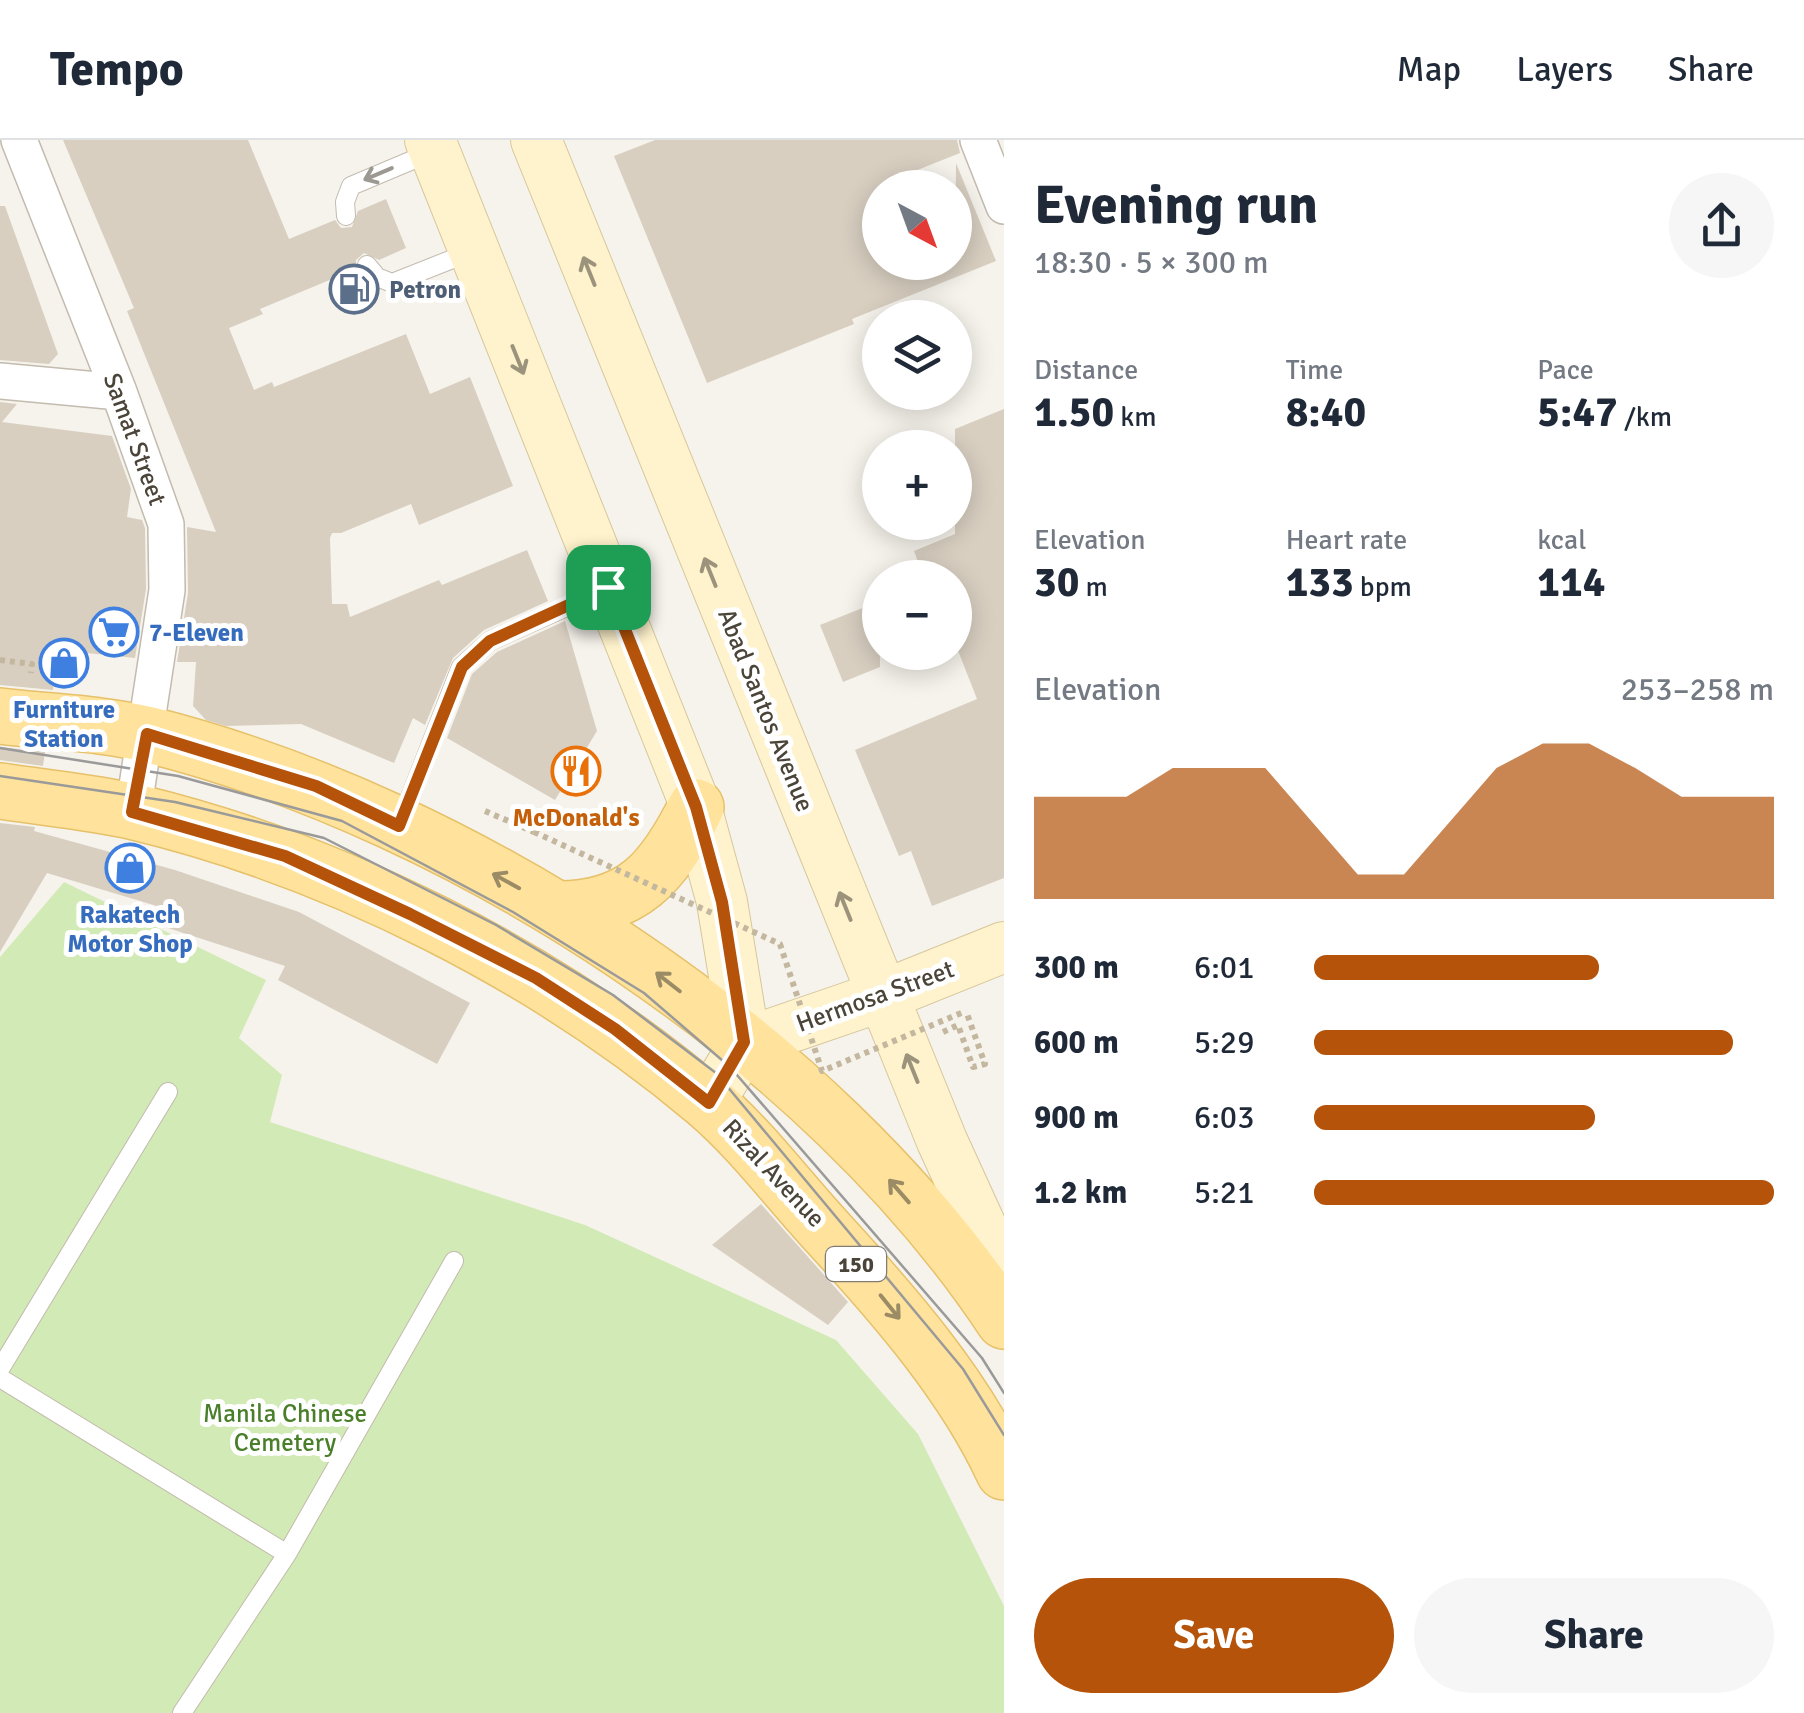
<!DOCTYPE html>
<html lang="en">
<head>
<meta charset="utf-8">
<style>
	body { margin:0; font-family:Signika,sans-serif; background:#f6f6f7; color:#1f2937; height:100vh; display:flex; flex-direction:column; font-size:38px; white-space:nowrap }
	* { box-sizing:border-box; margin:0 }
	p { font-size:32px; color:#747a83 }
	.icon { flex:none; width:55px; height:55px; fill:none; stroke:currentColor; stroke-width:2; stroke-linecap:round; stroke-linejoin:round }
	.map { position:relative; flex:1; overflow:hidden }
	.panel { display:flex; flex-direction:column; background:#fff; width:800px }
	.panel>* { flex:none }
	.needle { width:65px; rotate:139deg }
	.fabs { position:absolute; left:862px; top:30px; display:grid; gap:20px }
	.fabs a { display:grid; place-items:center; width:110px; height:110px; border-radius:50%; background:#fff; box-shadow:0 5px 25px #0003; font-size:50px }
	.pin { position:absolute; display:grid; place-items:center; width:85px; height:85px; color:#fff; margin:-42px; border-radius:20px; box-shadow:0 5px 15px #0006 }
	.round { display:grid; place-items:center; flex:none; width:105px; height:105px; border-radius:52px; background:#f6f6f7 }
	.headline { display:flex; align-items:center; justify-content:space-between; height:170px; padding:0 30px }
	h1 { font-size:55px; font-weight:700; line-height:75px }
	.metrics { display:grid; grid-template-columns:repeat(3,1fr); gap:15px; height:170px; padding:10px 30px }
	.metrics div { display:grid; align-content:center }
	.metrics b { font-size:42px; font-weight:700 }
	.metrics small { font-size:28px; font-weight:400 }
	.metrics p { font-size:28px }
	.chart { height:280px; padding:20px 30px }
	.chart p { display:flex; justify-content:space-between }
	.chart svg { width:100%; height:180px; margin-top:10px; fill:#b45309; opacity:.7 }
	.primary-button { display:flex; gap:20px; margin-top:auto; padding:20px 30px }
	.primary-button a { flex:1; height:115px; border-radius:60px; background:#b45309; color:#fff; font-size:40px; font-weight:700; line-height:115px; text-align:center }
	.primary-button a+a { background:#f6f6f7; color:#1f2937 }
	ul { padding:0 30px; list-style:none; font-size:32px }
	li { display:grid; grid-template-columns:160px 120px 1fr; align-items:center; height:75px }
	li i { height:25px; border-radius:12px; background:#b45309 }
	header { display:flex; align-items:center; gap:60px; box-sizing:border-box; height:140px; padding:0 50px; background:#fff; border-bottom:2px solid #e0e1e3 }
	header strong { font-size:48px }
	nav { display:flex; gap:55px; margin-inline-start:auto; font-size:35px }
	main { display:flex; flex:1; min-height:0 }
	.map>svg:first-child { display:block }
	.green { fill:#d2eab5 }
	.building { fill:#d8cfc1 }
	.lines { fill:none; stroke-linecap:round; stroke-linejoin:round }
	.lane-casing { stroke:#c2bbae; stroke-width:20 }
	.street-casing { stroke:#c2bbae; stroke-width:38 }
	.secondary-casing { stroke:#d6c79b; stroke-width:52 }
	.primary-casing { stroke:#e6c16a; stroke-width:58 }
	.path { stroke:#c4b79f; stroke-width:6; stroke-dasharray:5 5; stroke-linecap:butt }
	.lane { stroke:#fff; stroke-width:18 }
	.street { stroke:#fff; stroke-width:35 }
	.secondary { stroke:#fff3cd; stroke-width:50 }
	.primary { stroke:#ffe39c; stroke-width:55 }
	.tram { stroke:#9a9a9a; stroke-width:2.5 }
	.path-bridge { stroke:#c4b79f; stroke-width:6; stroke-dasharray:5 5; stroke-linecap:butt }
	.oneway { stroke:#9c9892 }
	.oneway2 { stroke:#9c937c }
	.oneway3 { stroke:#9c8c66 }
	.route-casing { stroke:#fff; stroke-width:20 }
	.route { stroke:#b45309; stroke-width:12 }
	.labels { text-anchor:middle; dominant-baseline:central; stroke-width:10; stroke-linejoin:round; paint-order:stroke }
	.shield { fill:#fff; stroke:#817c74; stroke-width:2.5 }
	.shield-label { font-size:22px; font-weight:bold; fill:#4b4439 }
	.service-label { font-size:25px; font-weight:bold; fill:#4e5e75; stroke:#fff; text-anchor:start }
	.street-label { font-size:25px; fill:#4b4439; stroke:#fff }
	.shop-label { font-size:25px; font-weight:bold; fill:#366cbe; stroke:#fff }
	.food-label { font-size:25px; font-weight:bold; fill:#c56008; stroke:#fff }
	.park-label { font-size:25px; fill:#4a7f2a; stroke:#fff }
</style>
</head>
<body>
<header>
<strong>Tempo</strong>
<nav><a>Map</a><a>Layers</a><a>Share</a></nav>
</header>
<main>
<div class="map">
<svg width="1004" height="1573" viewBox="0 0 1004 1573">
	<rect width="100%" height="100%" fill="#f6f3ec"/>
	<!-- green -->
	<path class="green" d="M64,742L266,840L239,898L282,935L270,982L585,1085L836,1200L918,1294L1004,1466V1573H0V817Z"/>
	<!-- building -->
	<path class="building" d="M63,0H248L289,99L335,80L341,88L352,87L358,71L386,59L406,108L379,120L364,113L356,120V129L260,169L263,174L229,188L254,250L272,242L274,247L406,194L430,254L470,237L513,346L419,385L411,364L341,393H332L330,398L332,464H347L350,477L439,440L442,445L527,410L548,461L484,490L453,518L425,585L413,578L394,623L301,584L226,586L206,580L193,566L196,522H177L188,453L187,387L216,392L127,171L134,168Z
		M655,0H957L960,13L880,45V122H955L956,23L996,121L852,179L854,184L707,243L614,16Z
		M0,66H5L58,214L49,224L0,220Z
		M0,262L17,264L2,282L112,296L131,349L127,377L142,380L145,388L146,449L135,518L58,510L53,550L0,545Z
		M1004,269V738L932,766L911,711L899,716L855,610L977,559L955,503V438H924L914,411L955,394V289Z
		M880,461V527L843,542L820,485Z
		M565,481L597,591L555,660L447,598L472,534L497,512Z
		M0,607L45,612L43,626L0,620Z
		M0,683L35,687L34,691L175,730L299,772L470,863L437,924L278,840L285,826L165,787L170,770L47,733L0,812Z
		M761,1064L848,1162L828,1185L712,1105Z"/>
	<g class="lines">
		<!-- lane casing -->
		<g class="lane-casing">
			<path id="lane" d="M346,76L345,62L351,46L434,11
				M367,125L377,137L392,143L473,111
				M401,681L461,527L490,501L604,450
				M0,1229L168,952
				M0,1238L287,1414
				M182,1573L287,1414L454,1121"/>
		</g>
		<!-- street casing -->
		<g class="street-casing">
			<path id="street" d="M19,0L119,252L166,384L167,450L133,672
				M978,0L1004,66
				M0,241L119,252"/>
		</g>
		<!-- secondary casing -->
		<g class="secondary-casing">
			<path id="secondary" d="M430,0L696,667L722,762L745,903L709,963
				M536,0L942,1001L1004,1137
				M745,903L882,856L1004,807"/>
		</g>
		<!-- primary casing -->
		<g class="primary-casing">
			<path id="primary" d="M0,576C49,582 102,583 150,595C467,675 822,906 1004,1181
				M0,651C45,658 91,662 135,672C338,721 546,826 706,961C751,999 789,1051 829,1094C894,1165 964,1245 1004,1332
				M556,769C633,770 664,732 696,667"/>
		</g>
		<!-- path -->
		<path class="path" d="M0,520L32,524L31,533
			M485,671L534,692
			M943,892L958,885L973,927L985,924L966,871"/>
		<!-- lane -->
		<use href="#lane" class="lane"/>
		<!-- street -->
		<use href="#street" class="street"/>
		<!-- secondary -->
		<use href="#secondary" class="secondary"/>
		<!-- primary -->
		<use href="#primary" class="primary"/>
		<!-- tram -->
		<path class="tram" d="M0,608L178,636L342,681L513,772L644,853L730,927L982,1218L1004,1253
			M0,636L175,662L324,698L496,785L613,855L716,933L963,1229L1004,1295"/>
		<!-- path-bridge -->
		<path class="path-bridge" d="M534,692L780,804L822,931L966,871"/>
	</g>
	<!-- one-way arrows -->
	<defs><path id="oneway-shaft" d="M-6 0H5M1.5-3L5.5 0L1.5 3" fill="none" stroke-width="1.6" stroke-linecap="round" stroke-linejoin="round" transform="scale(2.5)"/></defs>
	<use class="oneway" href="#oneway-shaft" transform="translate(378 34) rotate(157)"/>
	<g class="oneway2">
		<use href="#oneway-shaft" transform="translate(589 131) rotate(-112)"/>
		<use href="#oneway-shaft" transform="translate(518 220) rotate(68)"/>
		<use href="#oneway-shaft" transform="translate(710 432) rotate(-112)"/>
		<use href="#oneway-shaft" transform="translate(845 766) rotate(-112)"/>
		<use href="#oneway-shaft" transform="translate(912 928) rotate(-112)"/>
	</g>
	<g class="oneway3">
		<use href="#oneway-shaft" transform="translate(506 741) rotate(-151)"/>
		<use href="#oneway-shaft" transform="translate(668 842) rotate(-142)"/>
		<use href="#oneway-shaft" transform="translate(899 1051) rotate(-131)"/>
		<use href="#oneway-shaft" transform="translate(890 1167) rotate(51)"/>
	</g>
	<g class="lines">
		<!-- route casing -->
		<g class="route-casing">
			<path id="route" d="M608,447L696,667L722,762L744,902L709,963L615,889L536,838L410,774L285,716L132,672L147,594L316,646L399,686L462,527L490,501Z"/>
		</g>
		<!-- route -->
		<use href="#route" class="route"/>
	</g>
	<!-- icons -->
	<defs>
		<g id="fuel-ring" transform="scale(2.5)"><circle r="9.5" fill="#fff" stroke="#5c6f8a" stroke-width="1.5"/><path d="M-5.5-6h7V0h2V4h1.3V-2.5L3-4.5l.8-.8L6-3V5H2.5V1h-1V6h-7ZM-4.2-4.7v3.2H.2V-4.7Z" fill="#5c6f8a"/></g>
		<g id="supermarket-ring" transform="scale(2.5)"><circle r="9.5" fill="#fff" stroke="#3f7fe0" stroke-width="1.5"/><path d="M-6-5.5h2.5l.6 2H6L4.5 2H-2.5L-4.4-4H-6ZM-1.5 3.2a1.3 1.3 0 1 0 .1 0ZM3 3.2a1.3 1.3 0 1 0 .1 0Z" fill="#3f7fe0"/></g>
		<g id="shop-ring" transform="scale(2.5)"><circle r="9.5" fill="#fff" stroke="#3f7fe0" stroke-width="1.5"/><path d="M-5-2.5h2.3a2.7 3.5 0 0 1 5.4 0H5L5.5 6h-11ZM-1.5-2.5h3a1.5 2.3 0 0 0-3 0Z" fill="#3f7fe0"/></g>
		<g id="restaurant-ring" transform="scale(2.5)"><circle r="9.5" fill="#fff" stroke="#e8710a" stroke-width="1.5"/><path d="M-5-6h1v4h1v-4h1v4h1v-4h1v5L-1.5 .5V6h-2V.5L-5-1ZM5-6V6H3V1.5H1.5Q1.5-4 5-6Z" fill="#e8710a"/></g>
	</defs>
	<g fill-rule="evenodd">
		<use href="#fuel-ring" x="354" y="149"/>
		<use href="#supermarket-ring" x="114" y="492"/>
		<use href="#shop-ring" x="64" y="523"/>
		<use href="#restaurant-ring" x="576" y="631"/>
		<use href="#shop-ring" x="130" y="728"/>
	</g>
	<g class="labels">
		<!-- shield labels -->
		<rect class="shield" x="826" y="1107" width="60" height="34" rx="8"/>
		<g class="shield-label">
			<text x="856" y="1124">150</text>
		</g>
		<!-- service labels -->
		<g class="service-label">
			<text x="389" y="149">Petron</text>
		</g>
		<!-- street labels -->
		<g class="street-label">
			<text transform="translate(135 299) rotate(70)">Samat Street</text>
			<text transform="translate(766 570) rotate(68)">Abad Santos Avenue</text>
			<text transform="translate(875 856) rotate(-20)">Hermosa Street</text>
			<text transform="translate(774 1033) rotate(47)">Rizal Avenue</text>
		</g>
		<!-- shop labels -->
		<g class="shop-label">
			<text x="149" y="492" text-anchor="start">7-Eleven</text>
			<text x="64" y="569">Furniture<tspan x="64" dy="29">Station</tspan></text>
			<text x="130" y="774">Rakatech<tspan x="130" dy="29">Motor Shop</tspan></text>
		</g>
		<!-- food labels -->
		<g class="food-label">
			<text x="576" y="677">McDonald's</text>
		</g>
		<!-- park labels -->
		<g class="park-label">
			<text x="285" y="1273">Manila Chinese<tspan x="285" dy="29">Cemetery</tspan></text>
		</g>
	</g>
</svg>
<div class="fabs">
<a><svg class="needle" viewBox="-14 -14 28 28"><path d="M0-13l5 13h-10z" fill="#e53935"/><path d="M0 13l5-13h-10z" fill="#747a83"/></svg></a>
<a><svg class="icon" aria-label="layers" viewBox="0 0 24 24"><path d="M12 4l9 5-9 5-9-5zM3 14l9 5 9-5"/></svg></a>
<a>+</a>
<a>−</a>
</div>
<div class="pin" style="left:608px;top:447px;background:#1e9e55"><svg class="icon" aria-label="arrive" viewBox="0 0 24 24"><path d="M6 21V4h12l-3 4 3 4H6"/></svg></div>
</div>
<section class="panel">
<div class="headline"><div><h1>Evening run</h1><p>18:30 · 5 × 300 m</p></div><a class="round"><svg class="icon" aria-label="share" viewBox="0 0 24 24"><path d="M12 15V3M7 8l5-5 5 5M5 13v7h14v-7"/></svg></a></div>
<div class="metrics">
<div><p>Distance</p><b>1.50<small> km</small></b></div>
<div><p>Time</p><b>8:40</b></div>
<div><p>Pace</p><b>5:47<small> /km</small></b></div>
</div>
<div class="metrics">
<div><p>Elevation</p><b>30<small> m</small></b></div>
<div><p>Heart rate</p><b>133<small> bpm</small></b></div>
<div><p>kcal</p><b>114</b></div>
</div>
<div class="chart"><p><span>Elevation</span>253–258 m</p>
<svg viewBox="0 0 160 44" preserveAspectRatio="none"><path d="M0 44V19L10 19L20 19L30 12L40 12L50 12L60 25L70 38L80 38L90 25L100 12L110 6L120 6L130 12L140 19L150 19L160 19V44z"/></svg>
</div>
<ul>
<li><b>300 m</b>6:01<i style="width:62%"></i></li>
<li><b>600 m</b>5:29<i style="width:91%"></i></li>
<li><b>900 m</b>6:03<i style="width:61%"></i></li>
<li><b>1.2 km</b>5:21<i style="width:100%"></i></li>
</ul>
<div class="primary-button"><a>Save</a><a>Share</a></div>
</section>
</main>
</body>
</html>
